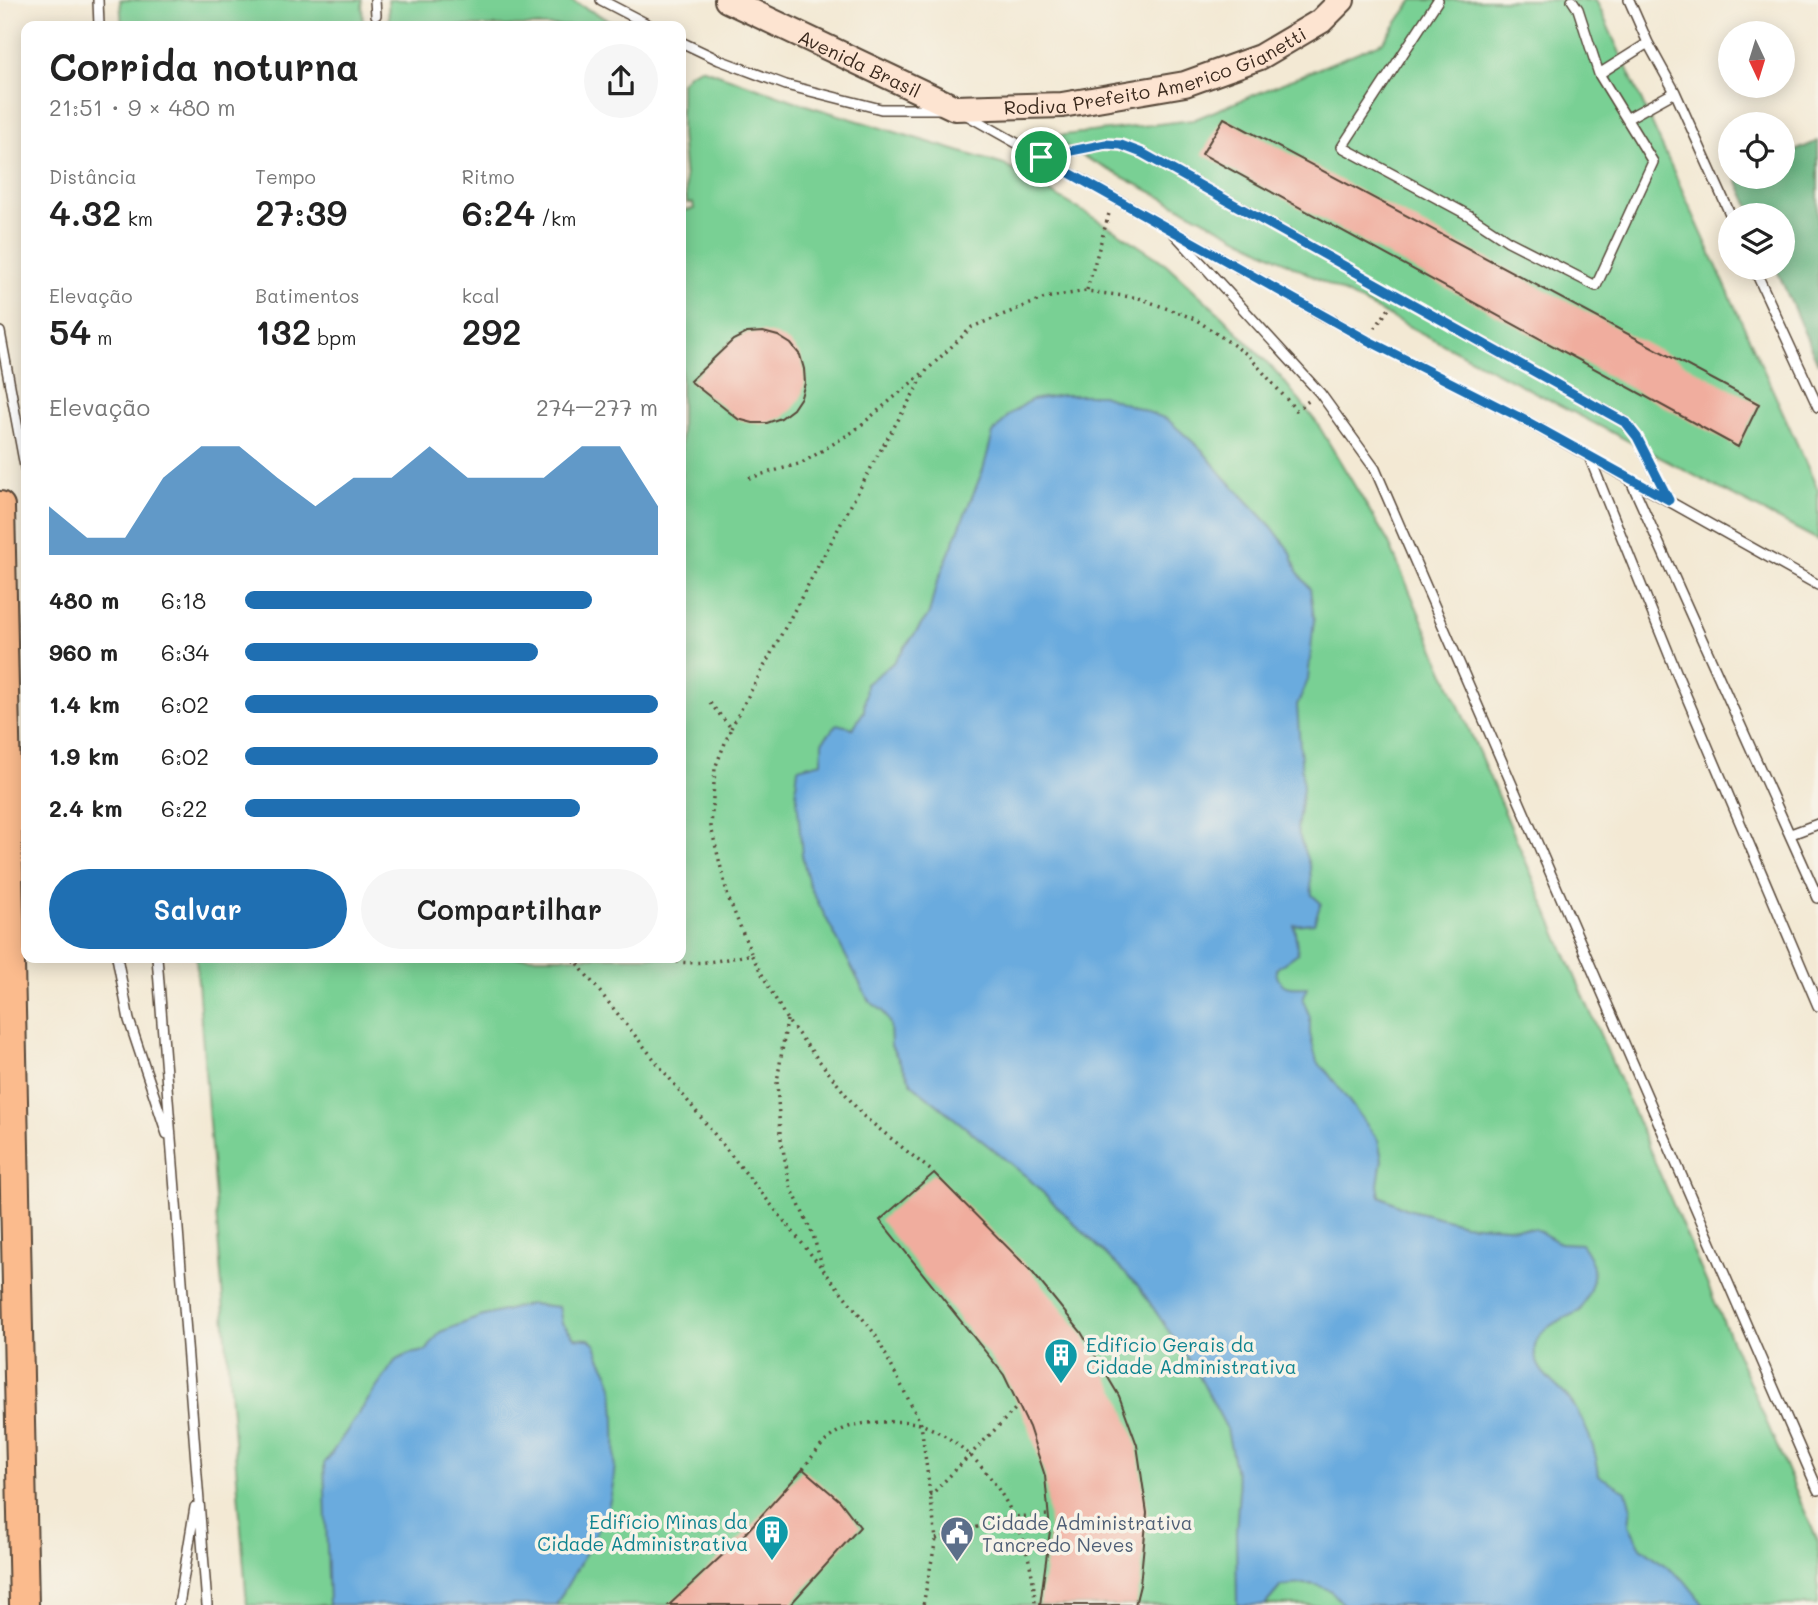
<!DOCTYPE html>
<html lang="pt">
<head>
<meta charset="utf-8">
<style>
	body { margin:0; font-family:Mali,sans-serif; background:#f6f6f6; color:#222; height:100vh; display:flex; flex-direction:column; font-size:26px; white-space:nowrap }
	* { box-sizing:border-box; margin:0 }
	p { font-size:23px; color:#767676 }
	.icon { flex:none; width:38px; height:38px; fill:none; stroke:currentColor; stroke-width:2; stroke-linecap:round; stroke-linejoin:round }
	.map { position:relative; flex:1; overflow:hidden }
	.sheet { position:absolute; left:21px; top:21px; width:665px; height:942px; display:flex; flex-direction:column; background:#fff; border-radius:14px; box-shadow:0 4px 18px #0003 }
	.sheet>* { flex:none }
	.needle { width:46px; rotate:176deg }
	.buttons { position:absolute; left:1718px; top:21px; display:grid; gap:14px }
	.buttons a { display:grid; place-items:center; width:77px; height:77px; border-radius:50%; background:#fff; box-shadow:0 4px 18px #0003; font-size:35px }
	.pin { position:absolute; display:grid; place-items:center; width:60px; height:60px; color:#fff; margin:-30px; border:4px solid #fff; border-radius:50%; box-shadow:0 2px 7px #0007 }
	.round { display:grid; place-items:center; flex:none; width:74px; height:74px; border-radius:37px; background:#f6f6f6 }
	.headline { display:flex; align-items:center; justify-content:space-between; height:119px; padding:0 28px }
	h1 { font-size:38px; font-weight:600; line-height:52px }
	.stats { display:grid; grid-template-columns:repeat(3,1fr); gap:10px; height:119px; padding:7px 28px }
	.stats div { display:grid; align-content:center }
	.stats b { font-size:35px; font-weight:600 }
	.stats small { font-size:19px; font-weight:400 }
	.stats p { font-size:19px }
	.chart { height:196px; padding:14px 28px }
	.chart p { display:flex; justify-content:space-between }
	.chart svg { width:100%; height:126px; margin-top:7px; fill:#1f6fb2; opacity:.7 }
	.cta { display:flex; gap:14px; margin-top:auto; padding:14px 28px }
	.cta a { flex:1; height:80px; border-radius:42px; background:#1f6fb2; color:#fff; font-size:28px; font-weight:600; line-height:80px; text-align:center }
	.cta a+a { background:#f6f6f6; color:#222 }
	ul { padding:0 28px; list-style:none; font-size:23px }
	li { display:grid; grid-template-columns:112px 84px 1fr; align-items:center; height:52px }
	li i { height:18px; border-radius:9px; background:#1f6fb2 }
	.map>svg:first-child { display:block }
	.green { fill:#79d094; stroke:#5a7d59; stroke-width:2 }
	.forest { fill:#62b27e; stroke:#4e6e4e; stroke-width:2 }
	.water { fill:#6babde; stroke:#536a7e; stroke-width:2 }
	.building { fill:#f0ad9e }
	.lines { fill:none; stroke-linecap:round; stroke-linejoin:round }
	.lane-casing { stroke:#574739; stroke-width:12 }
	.secondary-casing { stroke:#574739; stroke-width:28 }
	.primary-casing { stroke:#574739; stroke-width:32 }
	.path { stroke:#574739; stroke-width:3.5; stroke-dasharray:2 5; stroke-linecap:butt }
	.lane { stroke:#fff; stroke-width:9 }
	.secondary { stroke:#fde4d1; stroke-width:24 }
	.primary { stroke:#fbbb8d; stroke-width:28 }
	.route-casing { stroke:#fff; stroke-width:14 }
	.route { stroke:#1f6fb2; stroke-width:9 }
	.labels { text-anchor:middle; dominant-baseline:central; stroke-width:7; stroke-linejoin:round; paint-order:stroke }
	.street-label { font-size:19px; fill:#3b2a1e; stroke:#f7f3e8 }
	.culture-label { font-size:19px; fill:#0d838f; stroke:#f7f3e8; text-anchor:start }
	.service-label { font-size:19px; fill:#4e5e75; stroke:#f7f3e8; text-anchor:start }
</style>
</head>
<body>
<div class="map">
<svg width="1818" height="1605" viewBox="0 0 1818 1605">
	<rect width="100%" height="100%" fill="#f7f3e8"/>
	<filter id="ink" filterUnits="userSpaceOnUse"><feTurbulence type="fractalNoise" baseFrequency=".0143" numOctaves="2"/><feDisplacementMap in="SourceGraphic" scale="14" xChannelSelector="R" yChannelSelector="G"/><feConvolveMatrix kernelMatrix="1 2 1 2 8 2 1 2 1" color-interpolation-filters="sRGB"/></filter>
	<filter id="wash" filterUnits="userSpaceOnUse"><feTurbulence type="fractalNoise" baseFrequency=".00686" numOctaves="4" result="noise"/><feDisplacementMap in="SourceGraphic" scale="28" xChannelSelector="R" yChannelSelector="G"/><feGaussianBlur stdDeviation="1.57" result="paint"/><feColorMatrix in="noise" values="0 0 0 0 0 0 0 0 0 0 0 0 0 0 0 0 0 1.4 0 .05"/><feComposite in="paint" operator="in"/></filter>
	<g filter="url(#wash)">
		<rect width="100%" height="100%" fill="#f3e9d4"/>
		<!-- green -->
		<path class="green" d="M120,0H362L363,25L122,26Z
			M388,0H570L620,26H395V23H389Z
			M1413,0H1596L1818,490V540L1046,137L1193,120L1383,42Z
			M701,68L809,106L1004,165L1118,232L1166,264L1223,317L1280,376L1317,423L1389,543L1818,1542V1605H247L196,957H681V211L694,209L693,203H687L681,134V83L689,73Z"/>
		<!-- forest -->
		<path class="forest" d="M1818,141V364L1776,268H1783V215H1753L1736,177H1783V156Z"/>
		<!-- water -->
		<path class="water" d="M1062,395H1102L1167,419L1202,450L1219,471L1272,527L1291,553L1297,571L1310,589L1314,619L1308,680L1297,705L1303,788L1297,829L1310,868L1312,895L1321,903L1314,923L1294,925L1298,953L1276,969C1277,989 1291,988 1307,987L1303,1000L1310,1017V1034L1317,1062L1327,1072L1378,1140L1382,1159L1378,1185L1380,1196L1404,1208L1464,1224L1535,1229L1560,1243L1581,1244C1602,1271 1593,1283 1580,1311C1556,1322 1521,1334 1540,1368C1547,1380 1561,1389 1570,1400C1585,1421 1597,1451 1599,1476L1626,1491L1631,1508L1629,1525L1640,1546L1684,1580L1704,1605H1344C1324,1580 1311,1583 1281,1586L1265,1605H1237L1236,1532L1239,1489L1227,1429L1199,1376L1139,1287L1027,1177L913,1085L891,1046L890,1024L883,1011L869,1001L809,885L802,855L796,786L798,768L822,762V742L837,724L853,728L864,711L866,684L894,662L929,614L936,585L983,470L993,433L1010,414L1031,400Z
			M530,1304L559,1307L562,1323L575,1338L589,1339L595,1344C598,1359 611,1372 613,1388C616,1420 618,1481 607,1510C594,1543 573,1574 556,1605H329L324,1464L395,1361L409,1354L426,1351L440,1332L480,1317Z"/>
		<g id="blocks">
			<!-- building -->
			<path class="building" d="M1224,118L1759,404L1738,447L1202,154Z
				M763,332L778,336L791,344L800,355L804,369L805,383L801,397L793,409L781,418L767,423H753L738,419L690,381L733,340L747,333Z
				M934,1173L1033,1273L1081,1332L1119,1396L1137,1445L1147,1513L1140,1585L1135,1605H1040L1050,1531L1045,1476L1029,1427L1004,1375L880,1220Z
				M803,1469L840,1501L860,1527L790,1605H669L743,1536Z"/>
		</g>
	</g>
	<g filter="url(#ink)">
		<use href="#blocks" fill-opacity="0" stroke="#574739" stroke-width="2"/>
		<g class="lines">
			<!-- lane casing -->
			<g class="lane-casing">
				<path id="lane" d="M98,0L99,26
					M375,0L376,15
					M601,0L651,26
					M1438,0L1342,147L1470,216L1508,241L1596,286L1653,162L1599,74L1578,9L1572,0
					M1629,0L1648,43L1675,92L1731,216
					M681,42L719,60L786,85L881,109H938
					M1599,74L1648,43
					M965,114L1367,340L1519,417L1818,585
					M1628,118L1675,92
					M1040,157L1106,144L1121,145L1142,153L1626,423L1637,437L1668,499
					M1172,231L1320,393L1375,469L1818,1490
					M1754,268L1818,407
					M0,332L26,472
					M1589,456L1679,679L1818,1006
					M1630,479L1818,898
					M1791,834L1818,824
					M117,957L129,1020L167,1134
					M157,957L207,1605
					M179,1605L195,1507"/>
			</g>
			<!-- secondary casing -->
			<g class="secondary-casing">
				<g id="secondary">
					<path id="s1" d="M727,0L955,108L1062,105L1185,84L1260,57L1321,21L1342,0"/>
				</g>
			</g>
			<!-- primary casing -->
			<g class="primary-casing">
				<path id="primary" d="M0,506L24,1605"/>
			</g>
			<!-- path -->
			<path class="path" d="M1087,290L1110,210
				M1375,328L1391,306
				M749,478L802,463L854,431L924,372
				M710,703L731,728L715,768L711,827L728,897L751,953
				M731,728L879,453L927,370L972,327L1045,298L1086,291L1139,298L1195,319L1248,355L1296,410L1310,400
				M568,957L579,966
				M576,957L580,967L875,1334L921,1424L936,1539L923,1605
				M656,957C687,968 720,961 751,954L787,1020L862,1115L934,1173
				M787,1020L777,1082L780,1134L790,1185L813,1235L822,1265
				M803,1469C829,1433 840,1423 886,1422C896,1421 912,1421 923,1425C992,1452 1033,1534 1035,1605
				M930,1496L1019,1405
				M936,1539L1012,1517L1048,1515"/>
			<!-- lane -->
			<use href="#lane" class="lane"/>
			<!-- secondary -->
			<use href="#secondary" class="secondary"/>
			<!-- primary -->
			<use href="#primary" class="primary"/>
		</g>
	</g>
	<g class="lines" filter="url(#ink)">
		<!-- route casing -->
		<g class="route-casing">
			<path id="route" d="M1106,144L1121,145L1142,153L1626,423L1637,437L1669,500L1519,417L1367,340L1041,157Z"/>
		</g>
		<!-- route -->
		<use href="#route" class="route"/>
	</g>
	<!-- icons -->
	<defs>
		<g id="building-pin" transform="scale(1.75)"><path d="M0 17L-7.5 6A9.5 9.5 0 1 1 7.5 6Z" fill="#0f9aa8" stroke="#f7f3e8"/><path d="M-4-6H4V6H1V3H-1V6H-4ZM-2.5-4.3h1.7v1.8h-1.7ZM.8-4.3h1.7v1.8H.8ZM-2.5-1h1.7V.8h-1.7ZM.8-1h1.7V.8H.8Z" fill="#fff"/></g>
		<g id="civic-pin" transform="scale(1.75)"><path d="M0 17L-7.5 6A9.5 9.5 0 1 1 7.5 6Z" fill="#5c6f8a" stroke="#f7f3e8"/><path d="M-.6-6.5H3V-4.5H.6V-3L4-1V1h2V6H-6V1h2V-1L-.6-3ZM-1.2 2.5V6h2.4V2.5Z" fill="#fff"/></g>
	</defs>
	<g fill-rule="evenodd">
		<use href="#building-pin" x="1061" y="1355"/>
		<use href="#building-pin" x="772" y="1532"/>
		<use href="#civic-pin" x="957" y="1533"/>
	</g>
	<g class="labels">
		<!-- street labels -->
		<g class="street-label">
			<text stroke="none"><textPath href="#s1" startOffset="147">Avenida Brasil</textPath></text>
			<text stroke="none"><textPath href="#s1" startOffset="458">Rodiva Prefeito Americo Gianetti</textPath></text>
		</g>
		<!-- culture labels -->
		<g class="culture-label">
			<text x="1086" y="1344">Edifício Gerais da<tspan x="1086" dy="22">Cidade Administrativa</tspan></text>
			<text x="748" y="1521" text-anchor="end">Edifício Minas da<tspan x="748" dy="22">Cidade Administrativa</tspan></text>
		</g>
		<!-- service labels -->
		<g class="service-label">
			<text x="982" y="1522">Cidade Administrativa<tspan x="982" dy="22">Tancredo Neves</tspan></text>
		</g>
	</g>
</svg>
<div class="buttons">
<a><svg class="needle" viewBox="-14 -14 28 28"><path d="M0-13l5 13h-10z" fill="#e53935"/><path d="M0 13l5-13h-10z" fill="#767676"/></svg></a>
<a><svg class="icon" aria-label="locate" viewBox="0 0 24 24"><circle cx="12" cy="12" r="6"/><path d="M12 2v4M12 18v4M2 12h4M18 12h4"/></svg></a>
<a><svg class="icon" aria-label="layers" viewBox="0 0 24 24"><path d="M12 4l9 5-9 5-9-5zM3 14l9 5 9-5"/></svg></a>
</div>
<div class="pin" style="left:1041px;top:157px;background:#1e9e55"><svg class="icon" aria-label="arrive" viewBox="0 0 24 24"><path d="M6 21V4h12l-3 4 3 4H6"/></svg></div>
<section class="sheet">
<div class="headline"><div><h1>Corrida noturna</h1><p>21:51 · 9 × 480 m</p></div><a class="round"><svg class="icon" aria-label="share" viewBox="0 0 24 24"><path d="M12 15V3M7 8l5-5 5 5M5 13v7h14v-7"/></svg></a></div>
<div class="stats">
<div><p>Distância</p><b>4.32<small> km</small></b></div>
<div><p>Tempo</p><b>27:39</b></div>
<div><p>Ritmo</p><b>6:24<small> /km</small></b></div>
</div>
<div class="stats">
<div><p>Elevação</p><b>54<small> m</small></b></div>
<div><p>Batimentos</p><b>132<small> bpm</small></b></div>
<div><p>kcal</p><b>292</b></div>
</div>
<div class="chart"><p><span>Elevação</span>274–277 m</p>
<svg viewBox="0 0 160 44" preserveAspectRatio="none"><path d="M0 44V27L10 38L20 38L30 17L40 6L50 6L60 17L70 27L80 17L90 17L100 6L110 17L120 17L130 17L140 6L150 6L160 27V44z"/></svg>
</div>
<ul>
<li><b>480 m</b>6:18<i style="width:84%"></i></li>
<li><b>960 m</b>6:34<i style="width:71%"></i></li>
<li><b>1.4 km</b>6:02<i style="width:100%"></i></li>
<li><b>1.9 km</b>6:02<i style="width:100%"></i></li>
<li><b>2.4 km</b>6:22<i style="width:81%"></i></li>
</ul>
<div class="cta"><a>Salvar</a><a>Compartilhar</a></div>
</section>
</div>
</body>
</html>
